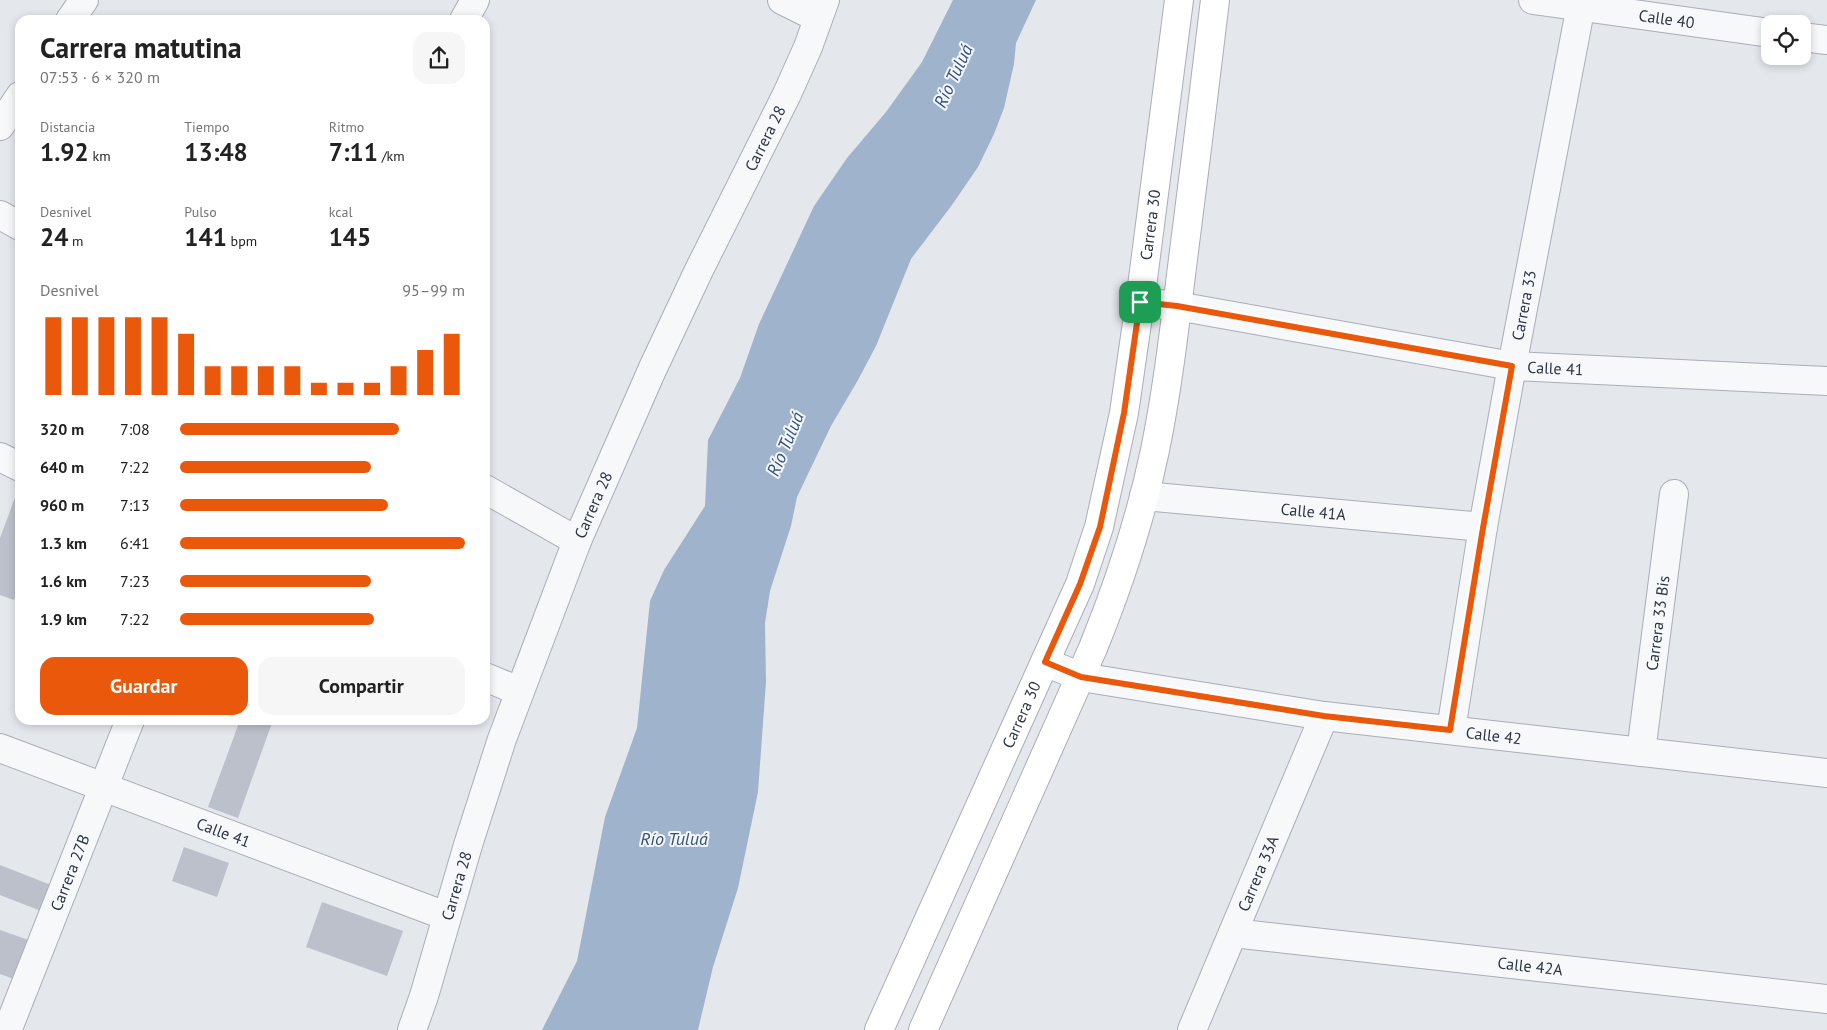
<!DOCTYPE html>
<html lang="es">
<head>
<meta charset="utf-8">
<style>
	body { margin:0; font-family:"PT Sans",sans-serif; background:#f6f6f6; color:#222; height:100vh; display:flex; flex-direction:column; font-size:19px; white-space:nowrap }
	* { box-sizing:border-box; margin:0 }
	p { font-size:16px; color:#767676 }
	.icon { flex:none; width:28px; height:28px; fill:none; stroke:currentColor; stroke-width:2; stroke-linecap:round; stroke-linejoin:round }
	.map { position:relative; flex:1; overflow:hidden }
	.sheet { position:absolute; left:15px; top:15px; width:475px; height:710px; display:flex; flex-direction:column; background:#fff; border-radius:15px; box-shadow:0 2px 8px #0003 }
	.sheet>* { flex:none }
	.fabs { position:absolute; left:1761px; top:15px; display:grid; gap:10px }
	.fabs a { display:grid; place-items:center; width:50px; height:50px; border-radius:10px; background:#fff; box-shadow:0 2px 8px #0003; font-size:25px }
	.pin { position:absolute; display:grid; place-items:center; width:42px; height:42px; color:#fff; margin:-21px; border-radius:10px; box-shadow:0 2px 8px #0006 }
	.round { display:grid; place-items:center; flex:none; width:52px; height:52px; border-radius:15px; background:#f6f6f6 }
	.overview { display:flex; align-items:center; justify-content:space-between; height:85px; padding:0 25px }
	h1 { font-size:28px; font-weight:700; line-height:38px }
	.stats { display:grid; grid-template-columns:repeat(3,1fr); gap:8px; height:85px; padding:5px 25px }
	.stats div { display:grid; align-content:center }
	.stats b { font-size:25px; font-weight:700 }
	.stats small { font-size:14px; font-weight:400 }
	.stats p { font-size:14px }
	.chart { height:140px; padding:10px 25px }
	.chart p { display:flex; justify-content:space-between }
	.chart svg { width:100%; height:90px; margin-top:5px; stroke:#ea580c; stroke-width:6 }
	.action { display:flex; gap:10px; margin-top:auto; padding:10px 25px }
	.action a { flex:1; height:58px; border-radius:15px; background:#ea580c; color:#fff; font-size:20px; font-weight:700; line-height:58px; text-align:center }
	.action a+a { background:#f6f6f6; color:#222 }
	ul { padding:0 25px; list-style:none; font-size:16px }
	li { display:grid; grid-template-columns:80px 60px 1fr; align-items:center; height:38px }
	li i { height:12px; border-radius:6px; background:#ea580c }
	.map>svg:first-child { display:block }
	.water { fill:#9fb4cc }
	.building { fill:#bbc0ca }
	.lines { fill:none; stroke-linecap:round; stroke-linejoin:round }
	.street-casing { stroke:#a9aeb7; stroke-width:30 }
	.secondary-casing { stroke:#a9aeb7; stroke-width:30 }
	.street { stroke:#f7f8fa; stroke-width:28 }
	.secondary { stroke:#fff; stroke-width:28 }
	.route-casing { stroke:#fff; stroke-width:10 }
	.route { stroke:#ea580c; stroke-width:6 }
	.labels { text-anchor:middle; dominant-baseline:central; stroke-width:4; stroke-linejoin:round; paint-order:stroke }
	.street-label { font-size:16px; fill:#2b3445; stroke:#f4f6f9 }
	.water-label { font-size:18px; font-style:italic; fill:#34527a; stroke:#f4f6f9 }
</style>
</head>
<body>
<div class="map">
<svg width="1827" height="1030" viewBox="0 0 1827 1030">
	<rect width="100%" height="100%" fill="#e4e7ec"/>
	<!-- water -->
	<path class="water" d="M953,0H1036L1016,43L1014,64L1004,108L994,134L978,167L952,205L911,259L876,346L858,380L831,426L797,497L791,526L770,591L765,623L766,682L758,792L738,888L713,967L698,1030H542L577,961L605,817L637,728L650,601L664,570L705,506L708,440L740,378L759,324L814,206L847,158L886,112L922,62Z"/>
	<!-- building -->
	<path class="building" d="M16,495L20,496V583L14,600L0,595V538Z
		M240,720H273L238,818L208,807Z
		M184,847L229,863L217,897L172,881Z
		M0,865L51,885L41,911L0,895Z
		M322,902L403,931L387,976L306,947Z
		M0,930L37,943L22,982L0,974Z"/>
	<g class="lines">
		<!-- street casing -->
		<g class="street-casing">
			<g id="street">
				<path d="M782,0L818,18"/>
				<path id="s1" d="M1533,0L1770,33"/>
				<path d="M70,20L84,0"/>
				<path d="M464,20L475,0"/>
				<path d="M1802,37L1827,40"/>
				<path d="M0,126L20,96"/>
				<path d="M0,215L20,226"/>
				<path id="s2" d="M1140,302L1177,306L1512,366L1827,381"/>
				<path d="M0,457L20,467"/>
				<path d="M485,489L577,541"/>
				<path id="s3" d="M1144,496L1483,527"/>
				<path id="s4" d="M1045,662L1081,677L1324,716L1827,773"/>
				<path d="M485,677L519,691"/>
				<path id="s5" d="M1451,730L1483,527L1512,366L1582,0"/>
				<path id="s6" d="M0,748L446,916"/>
				<path id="s7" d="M1641,752L1674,494"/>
				<path id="s8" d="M1233,933L1827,999"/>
				<path id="s9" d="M9,1026L130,720"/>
				<path id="s10" d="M412,1030L424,996L468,845L502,739L577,541L652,370L699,270L787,94L808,47L825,0"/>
				<path id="s11" d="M1192,1030L1324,716"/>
			</g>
		</g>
		<!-- secondary casing -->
		<g class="secondary-casing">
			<g id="secondary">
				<path id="s12" d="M879,1030L1080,584L1099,527L1124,413L1140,302L1179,0"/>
				<path d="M923,1030L1093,648C1119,584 1141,518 1155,450C1168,387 1175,323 1183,259C1194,173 1205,86 1215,0"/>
			</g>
		</g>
		<!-- street -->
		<use href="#street" class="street"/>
		<!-- secondary -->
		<use href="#secondary" class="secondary"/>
	</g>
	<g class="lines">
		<!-- route casing -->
		<g class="route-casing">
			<path id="route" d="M1140,302L1177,306L1512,366L1483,528L1450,730L1324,716L1081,677L1045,662L1080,584L1100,527L1124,413Z"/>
		</g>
		<!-- route -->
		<use href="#route" class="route"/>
	</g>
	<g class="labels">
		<!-- street labels -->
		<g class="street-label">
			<text stroke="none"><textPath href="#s1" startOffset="135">Calle 40</textPath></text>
			<text stroke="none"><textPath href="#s10" startOffset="961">Carrera 28</textPath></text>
			<text stroke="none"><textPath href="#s12" startOffset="856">Carrera 30</textPath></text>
			<text stroke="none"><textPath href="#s5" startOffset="431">Carrera 33</textPath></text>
			<text stroke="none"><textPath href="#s2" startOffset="421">Calle 41</textPath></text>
			<text stroke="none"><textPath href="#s10" startOffset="556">Carrera 28</textPath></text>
			<text stroke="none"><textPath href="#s3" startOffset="170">Calle 41A</textPath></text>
			<text stroke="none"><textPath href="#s7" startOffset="130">Carrera 33 Bis</textPath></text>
			<text stroke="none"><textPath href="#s12" startOffset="346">Carrera 30</textPath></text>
			<text stroke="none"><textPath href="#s4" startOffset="456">Calle 42</textPath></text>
			<text stroke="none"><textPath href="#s6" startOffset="239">Calle 41</textPath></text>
			<text stroke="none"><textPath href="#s9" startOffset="165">Carrera 27B</textPath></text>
			<text stroke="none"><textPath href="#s11" startOffset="170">Carrera 33A</textPath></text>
			<text stroke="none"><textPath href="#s10" startOffset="151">Carrera 28</textPath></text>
			<text stroke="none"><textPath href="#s8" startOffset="299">Calle 42A</textPath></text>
		</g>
		<!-- water labels -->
		<g class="water-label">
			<text transform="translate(953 76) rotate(-65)">Río Tuluá</text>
			<text transform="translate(785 444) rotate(-67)">Río Tuluá</text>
			<text x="674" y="838">Río Tuluá</text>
		</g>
	</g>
</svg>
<div class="fabs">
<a><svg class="icon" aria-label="locate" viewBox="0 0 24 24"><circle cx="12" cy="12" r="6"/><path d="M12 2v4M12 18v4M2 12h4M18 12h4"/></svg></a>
</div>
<div class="pin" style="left:1140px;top:302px;background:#1e9e55"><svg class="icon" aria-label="arrive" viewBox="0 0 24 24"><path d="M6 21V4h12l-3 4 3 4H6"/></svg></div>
<section class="sheet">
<div class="overview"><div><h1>Carrera matutina</h1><p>07:53 · 6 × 320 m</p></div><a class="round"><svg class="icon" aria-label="share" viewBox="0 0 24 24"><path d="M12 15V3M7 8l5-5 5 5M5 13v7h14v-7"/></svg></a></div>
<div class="stats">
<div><p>Distancia</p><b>1.92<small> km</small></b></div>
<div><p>Tiempo</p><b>13:48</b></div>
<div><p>Ritmo</p><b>7:11<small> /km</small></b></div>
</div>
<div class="stats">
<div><p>Desnivel</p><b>24<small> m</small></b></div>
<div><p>Pulso</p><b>141<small> bpm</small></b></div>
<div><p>kcal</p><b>145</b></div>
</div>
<div class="chart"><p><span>Desnivel</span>95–99 m</p>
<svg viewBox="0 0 160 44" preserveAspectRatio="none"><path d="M5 44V6M15 44V6M25 44V6M35 44V6M45 44V6M55 44V14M65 44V30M75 44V30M85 44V30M95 44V30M105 44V38M115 44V38M125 44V38M135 44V30M145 44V22M155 44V14"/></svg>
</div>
<ul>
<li><b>320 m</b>7:08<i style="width:77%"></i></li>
<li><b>640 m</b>7:22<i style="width:67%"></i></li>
<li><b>960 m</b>7:13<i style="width:73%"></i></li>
<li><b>1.3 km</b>6:41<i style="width:100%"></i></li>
<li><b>1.6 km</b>7:23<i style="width:67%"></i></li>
<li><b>1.9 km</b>7:22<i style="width:68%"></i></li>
</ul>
<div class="action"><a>Guardar</a><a>Compartir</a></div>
</section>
</div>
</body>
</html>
